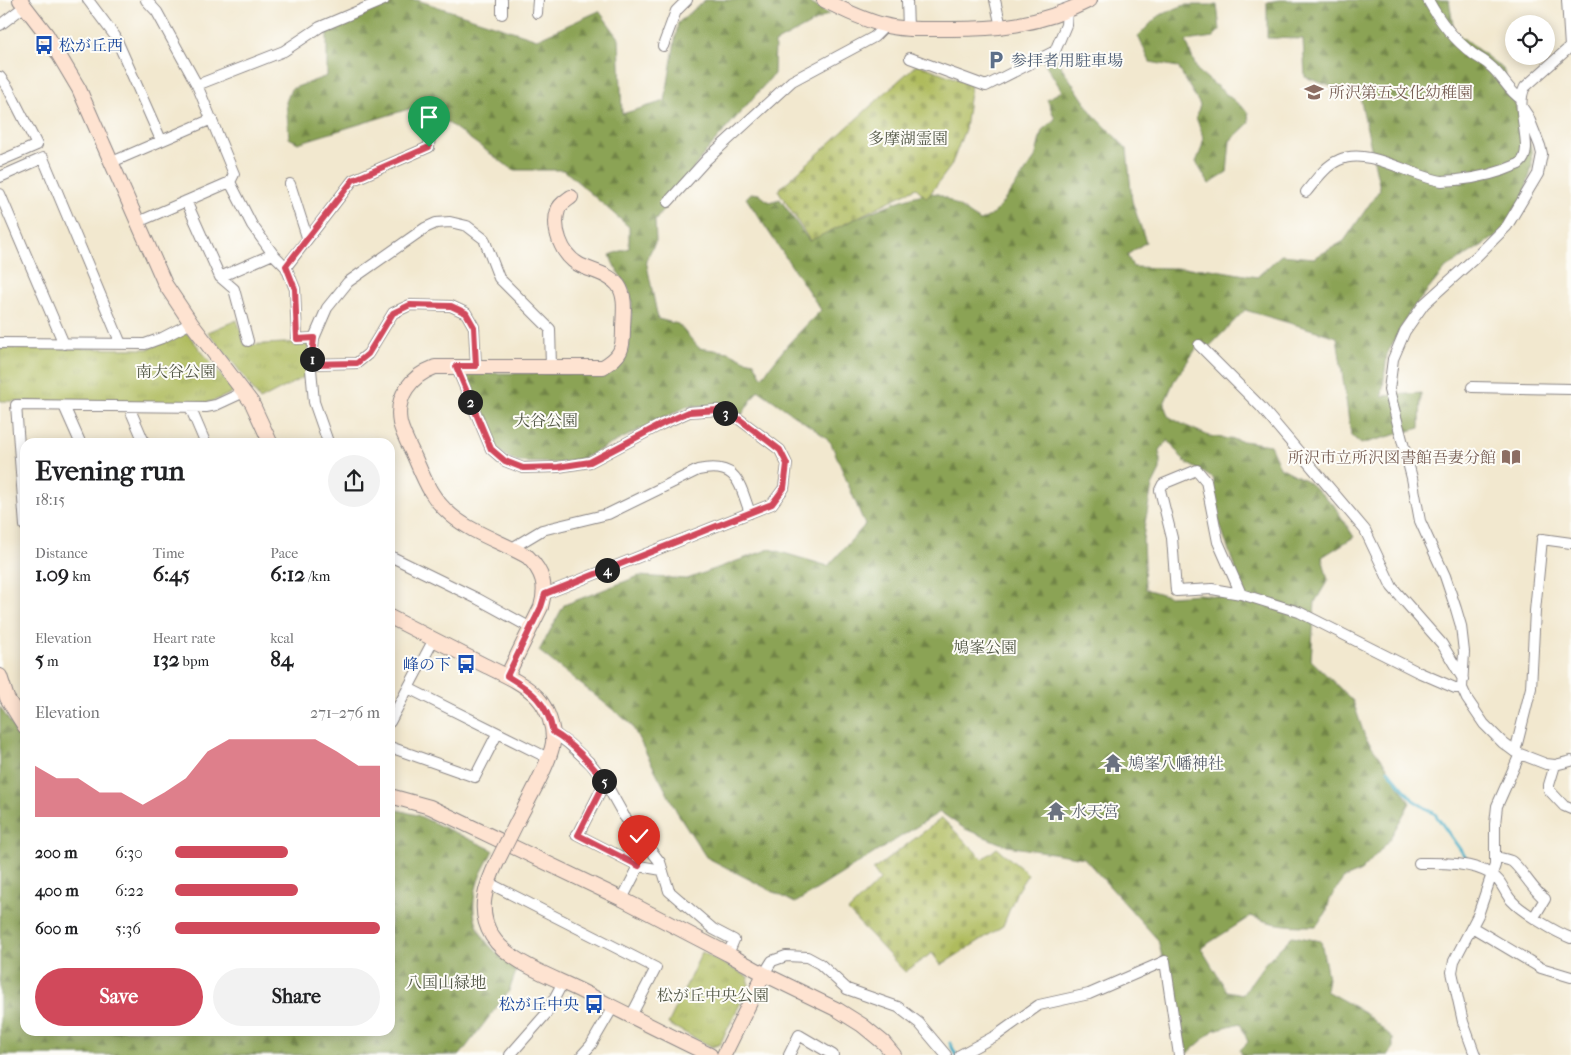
<!DOCTYPE html>
<html lang="en">
<head>
<meta charset="utf-8">
<style>
	body { margin:0; font-family:"IM FELL French Canon","Noto Serif JP",serif; background:#f2f2f2; color:#202124; height:100vh; display:flex; flex-direction:column; font-size:19px; white-space:nowrap }
	* { box-sizing:border-box; margin:0 }
	p { font-size:16px; color:#757577 }
	.icon { flex:none; width:28px; height:28px; fill:none; stroke:currentColor; stroke-width:2; stroke-linecap:round; stroke-linejoin:round }
	.map { position:relative; flex:1; overflow:hidden }
	.details { position:absolute; left:20px; top:438px; width:375px; height:598px; display:flex; flex-direction:column; background:#fff; border-radius:15px; box-shadow:0 2px 12px #0003 }
	.details>* { flex:none }
	.tools { position:absolute; left:1505px; top:15px; display:grid; gap:10px }
	.tools a { display:grid; place-items:center; width:50px; height:50px; border-radius:50%; background:#fff; box-shadow:0 2px 12px #0003; font-size:25px }
	.pin { position:absolute; display:grid; place-items:center; width:42px; height:42px; color:#fff; margin:-51px -21px; border-radius:50% 50% 50% 0; rotate:-45deg; box-shadow:0 0 5px #0007 }
	.pin .icon { rotate:45deg }
	.km { position:absolute; width:25px; height:25px; margin:-12px; border-radius:50%; background:#222; color:#fff; font-size:14px; line-height:25px; text-align:center }
	.round { display:grid; place-items:center; flex:none; width:52px; height:52px; border-radius:26px; background:#f2f2f2 }
	.overview { display:flex; align-items:center; justify-content:space-between; height:85px; padding:0 15px }
	h1 { font-size:28px; font-weight:700; line-height:38px }
	.stats { display:grid; grid-template-columns:repeat(3,1fr); gap:8px; height:85px; padding:5px 15px }
	.stats div { display:grid; align-content:center }
	.stats b { font-size:21px; font-weight:700 }
	.stats small { font-size:14px; font-weight:400 }
	.stats p { font-size:14px }
	.chart { height:140px; padding:10px 15px }
	.chart p { display:flex; justify-content:space-between }
	.chart svg { width:100%; height:90px; margin-top:5px; fill:#d1495b; opacity:.7 }
	.button { display:flex; gap:10px; margin-top:auto; padding:10px 15px }
	.button a { flex:1; height:58px; border-radius:30px; background:#d1495b; color:#fff; font-size:20px; font-weight:700; line-height:58px; text-align:center }
	.button a+a { background:#f2f2f2; color:#202124 }
	ul { padding:0 15px; list-style:none; font-size:16px }
	li { display:grid; grid-template-columns:80px 60px 1fr; align-items:center; height:38px }
	li i { height:12px; border-radius:6px; background:#d1495b }
	.map>svg:first-child { display:block }
	.grass { fill:url(#grass-tufts); stroke:#686e4c }
	.forest { fill:url(#forest-firs); stroke:#566248; fill-rule:evenodd }
	.cemetery { fill:url(#cemetery-stones); stroke:#686e4c }
	.lines { fill:none; stroke-linecap:round; stroke-linejoin:round }
	.stream { stroke:#49afc8; stroke-width:3 }
	.street-casing { stroke:#8a8585; stroke-width:12 }
	.secondary-casing { stroke:#8a8585; stroke-width:16 }
	.street { stroke:#fff; stroke-width:10 }
	.secondary { stroke:#fee3d1; stroke-width:14 }
	.secondary-bridge-casing { stroke:#8a8585; stroke-width:16; stroke-linecap:butt }
	.secondary-bridge { stroke:#fee3d1; stroke-width:14 }
	.route-casing { stroke:#fff; stroke-width:10 }
	.route { stroke:#d1495b; stroke-width:6 }
	.labels { text-anchor:middle; dominant-baseline:central; stroke-width:4; stroke-linejoin:round; paint-order:stroke }
	.transit-label { font-size:16px; fill:#164399; stroke:#fdfcf7; text-anchor:end }
	.service-label { font-size:16px; fill:#4e5e75; stroke:#fdfcf7; text-anchor:start }
	.education-label { font-size:16px; fill:#785e54; stroke:#fdfcf7; text-anchor:start }
	.park-label { font-size:16px; fill:#535847; stroke:#fdfcf7 }
	.worship-label { font-size:16px; fill:#5b616d; stroke:#fdfcf7; text-anchor:start }
</style>
</head>
<body>
<div class="map">
<svg width="1571" height="1055" viewBox="0 0 1571 1055">
	<defs>
		<pattern id="grass-tufts" width="24" height="20" patternUnits="userSpaceOnUse" patternTransform="scale(1.25)"><rect width="24" height="20" fill="#afbb5d"/><path d="M3 7l-1-3M5 7V3M7 7l1-3M15 17l-1-3M17 17v-4M19 17l1-3" fill="none" stroke="#96a052"/></pattern>
		<pattern id="forest-firs" width="22" height="20" patternUnits="userSpaceOnUse" patternTransform="scale(1.25)"><rect width="22" height="20" fill="#8ba354"/><path d="M5 1l3.5 6h-7zM16 11l3.5 6h-7z" fill="#718447"/></pattern>
		<pattern id="cemetery-stones" width="16" height="16" patternUnits="userSpaceOnUse" patternTransform="scale(1.25)"><rect width="16" height="16" fill="#afbb5d"/><path d="M2 7V4a2 2 0 0 1 4 0v3zM10 15v-3a2 2 0 0 1 4 0v3z" fill="#96a052"/></pattern>
	</defs>
	<rect width="100%" height="100%" fill="#fdfcf7"/>
	<filter id="ink" filterUnits="userSpaceOnUse"><feTurbulence type="fractalNoise" baseFrequency=".02" numOctaves="2"/><feDisplacementMap in="SourceGraphic" scale="10" xChannelSelector="R" yChannelSelector="G"/><feConvolveMatrix kernelMatrix="1 2 1 2 8 2 1 2 1" color-interpolation-filters="sRGB"/></filter>
	<filter id="wash" filterUnits="userSpaceOnUse"><feTurbulence type="fractalNoise" baseFrequency=".0096" numOctaves="4" result="noise"/><feDisplacementMap in="SourceGraphic" scale="20" xChannelSelector="R" yChannelSelector="G"/><feGaussianBlur stdDeviation="1.12" result="paint"/><feColorMatrix in="noise" values="0 0 0 0 0 0 0 0 0 0 0 0 0 0 0 0 0 1.4 0 .05"/><feComposite in="paint" operator="in"/></filter>
	<g filter="url(#wash)">
		<rect width="100%" height="100%" fill="#f2e8cf"/>
		<!-- grass -->
		<path class="grass" d="M237,320L245,345L304,342L308,345L306,376L260,400L239,370L208,332Z
			M184,334H188L234,392L214,401L205,403L0,401V348L148,349Z
			M702,952L748,977L749,986L720,1044L712,1047L668,1024Z"/>
		<!-- forest -->
		<path class="forest" d="M395,0H417L537,39L599,11L619,38L622,114L665,101L678,23L705,0H805L829,14L775,43L774,74L704,154L655,221L656,241L646,260L658,319L678,324L699,348L729,352L745,360L754,362L762,377L789,343L821,310L746,198L751,193L759,194L769,202L780,199L809,241C833,230 916,187 938,194C946,197 971,215 980,221L994,214L1012,190L1035,158L1042,130L1055,119L1047,99L1062,91L1043,60L1050,55L1055,57L1092,113L1127,149L1132,201L1146,242L1127,255L1133,267L1210,269L1257,277L1281,255L1314,258L1344,241L1380,189L1360,97L1305,77L1303,39L1267,38V2L1280,0H1449L1454,31L1503,69L1531,149L1532,167L1516,224L1446,268L1409,313L1387,354L1382,396L1421,393L1420,428L1361,444L1351,435L1337,337L1245,310L1210,346H1198L1174,381L1164,404L1168,416L1184,425L1209,436L1270,445L1280,467L1307,481L1333,504L1354,537L1322,557L1328,580L1315,602L1311,660L1353,701L1365,737L1386,765L1410,803L1388,842L1361,871L1343,879L1330,899L1326,913L1316,926C1292,926 1274,926 1251,916L1201,948L1227,991L1243,994L1265,963L1292,936L1321,941L1328,978L1326,991L1364,1012L1393,1038V1049L1388,1055H1242L1240,1050L1248,1042L1240,1023L1214,1030L1188,1053L1174,1008L1158,940L1084,858L1007,846L965,829L940,812L795,903L706,857L677,812L631,724L539,651L564,605L639,576L687,579L770,549L828,566L865,525L831,443L824,436L758,390L741,416L721,407L706,405L686,407L583,458L559,463L517,462L506,456L497,448L465,376L467,373L601,374C629,364 630,348 631,321C631,314 633,304 631,297C629,284 614,271 610,255L629,248V227L564,170H513L437,115L412,108L298,143L289,138L286,102L291,89L327,76V33ZM1168,440L1185,462L1214,479L1212,501L1243,592L1242,599L1199,594L1169,596L1145,589L1143,540L1145,523L1152,486L1160,470V450Z
			M1184,5H1217L1220,30L1213,37L1186,41L1197,70L1248,112L1249,123L1230,141L1227,173L1209,184L1196,162C1205,141 1205,139 1196,118L1200,105L1178,67L1150,62L1138,36L1158,16Z
			M0,707L20,737L25,741V1030H390V808L417,815L493,850C488,861 480,873 477,885C465,925 487,948 517,969L509,991L460,1055H0Z"/>
		<!-- cemetery -->
		<path class="cemetery" d="M917,64L971,84L965,129L951,166L927,198L916,188L810,241L778,190Z
			M942,818L983,859L997,848L1028,874L1017,891L1003,926L941,965L932,953L905,972L848,911L880,880L873,870Z"/>
		<g class="lines">
			<!-- stream -->
			<path class="stream" d="M1388,770L1413,800L1435,814L1469,862
				M950,1043L956,1055"/>
		</g>
	</g>
	<g filter="url(#ink)">
		<g class="lines">
			<!-- street casing -->
			<g class="street-casing">
				<path id="street" d="M88,0L115,36L161,140
					M502,0V14
					M907,0L908,28
					M995,0L1001,27
					M1428,0C1440,22 1453,39 1473,54C1478,58 1484,60 1489,65C1502,75 1508,91 1521,99
					M1567,0L1570,47
					M537,13L538,0
					M0,25L25,6
					M663,46L676,11L687,0
					M910,58L986,86L1055,51L1066,25L1067,11
					M0,77L8,88L37,145L0,161
					M197,85L284,51L320,27L384,0
					M1522,107L1528,116L1540,146L1542,154L1538,174L1507,226L1476,257L1424,304L1405,331L1393,359L1389,390L1412,478L1420,521L1445,576L1456,609L1461,626L1464,652L1462,688L1467,699L1484,724L1503,743L1515,752L1546,764L1555,765L1571,761
					M112,162L212,119
					M0,177L43,158L121,344
					M230,182L252,225L273,254L286,267L295,289L297,339L314,338
					M290,184L307,237
					M1306,192C1316,180 1325,166 1339,160C1368,146 1412,177 1442,181C1446,181 1452,180 1457,180C1479,178 1499,173 1519,164C1537,151 1513,109 1525,87L1570,47
					M0,194L64,344
					M186,201L220,277L234,289L248,341
					M668,202L707,159L792,81L874,37L885,26
					M138,222L230,182L234,174L197,85L157,12L146,0
					M286,267L353,180L429,147L431,120
					M220,277L273,254
					M0,343L145,344L162,338L191,323
					M1199,345L1261,407L1365,530L1392,587L1442,644L1463,679
					M311,364L357,363L368,354L393,313L410,305L451,306L466,313L474,327L476,366
					M456,366L491,449L505,461L523,468L558,467L590,462L662,424L689,412L718,410L739,419L780,450L787,464L784,488L772,504L545,594
					M1472,387L1571,389
					M64,406L80,442
					M129,407L144,442
					M190,407L205,442
					M328,442L314,402L311,369L314,338L327,308L348,282L425,228L436,223L450,222L467,226L484,239L499,278L550,329L551,367
					M25,526L16,405L206,407L216,405L244,392
					M512,548L542,530L608,514L698,470C737,462 739,482 750,513
					M390,556L478,599L531,628
					M1241,594L1212,589L1176,591L1172,538L1160,490L1163,484L1197,470L1206,481L1218,542L1241,594L1299,612L1418,672L1455,688H1462
					M408,688L548,758
					M390,722L434,639
					M553,732L569,744L591,764L605,782L624,816L660,862L669,891L713,929L734,940L728,954
					M390,747L475,777L497,734
					M1515,752L1531,688L1535,611L1542,539L1571,543
					M1555,765L1549,785V790L1564,806L1571,809
					M576,834L639,866L662,870
					M578,835L605,782
					M1495,857C1500,858 1506,859 1511,861C1519,865 1533,891 1545,899L1534,917
					M1419,863C1443,863 1470,862 1491,874C1502,880 1504,893 1512,901C1522,912 1557,933 1571,938
					M487,882L656,968L631,1016
					M622,899L639,866
					M1472,927L1541,968L1571,977
					M764,974L772,961L786,956L807,957L820,964L847,989L898,1007L919,1023L946,1055
					M510,1055L546,1014L563,982
					M582,1055L591,1045L613,1007
					M789,1055L799,1035L833,1055
					M960,1055L997,1035L1039,1005L1089,994L1165,961L1179,1055
					M1475,1055L1463,1022L1452,972L1454,961L1478,915L1492,874L1495,865V824L1497,806L1520,754"/>
			</g>
			<!-- secondary casing -->
			<g class="secondary-casing">
				<path id="secondary" d="M20,0L47,35L79,89L165,284L191,323L252,403L270,442
					M824,0C843,10 864,20 884,25C901,30 920,29 938,29C995,30 1039,26 1090,0
					M390,617C421,633 451,648 482,664C500,673 523,682 537,697C548,709 554,727 553,743C550,763 527,802 517,822
					M0,676L7,698L25,727
					M507,676L541,607C547,586 543,572 528,557C504,543 472,533 451,515C431,498 425,481 415,458C410,447 403,435 400,423C395,396 411,376 435,367H603C621,356 623,350 623,330C623,316 627,297 618,285C608,273 590,271 578,264C561,254 552,228 558,210C559,205 567,200 571,197
					M390,796L430,807L622,899L728,954L764,974L838,1010L862,1025L884,1043L894,1055
					M498,860C486,885 476,910 492,936C508,962 553,977 579,990C623,1012 666,1034 710,1055
					M724,1055L764,974"/>
			</g>
			<!-- street -->
			<use href="#street" class="street"/>
			<!-- secondary -->
			<use href="#secondary" class="secondary"/>
			<!-- secondary-bridge casing -->
			<g class="secondary-bridge-casing">
				<path id="secondary-bridge" d="M498,860L517,822"/>
			</g>
			<!-- secondary-bridge -->
			<use href="#secondary-bridge" class="secondary-bridge"/>
		</g>
	</g>
	<g class="lines" filter="url(#ink)">
		<!-- route casing -->
		<g class="route-casing">
			<path id="route" d="M429,147L353,180L286,266L295,289L297,339L314,338L311,364L357,363L368,354L393,313L410,305L451,306L466,313L474,327L476,366H456L491,449L505,461L523,468L558,467L590,462L662,424L689,412L718,410L739,419L780,450L787,464L784,488L772,504L545,594L541,607L507,676C532,691 547,702 553,732C574,744 590,763 605,782L578,835L639,866"/>
		</g>
		<!-- route -->
		<use href="#route" class="route"/>
	</g>
	<!-- icons -->
	<defs>
		<g id="bus-bare" transform="scale(1.5)"><path d="M-5-6H5V4H4V6H2V4H-2V6H-4V4H-5ZM-3.5-4V0h7V-4ZM-3.5 1.2v1.5H-2V1.2ZM2 1.2v1.5H3.5V1.2Z" fill="#1a4fb4" stroke="#fdfcf7" stroke-width="2.5" paint-order="stroke"/></g>
		<g id="parking-bare" transform="scale(1.5)"><path d="M-3.5-5.5H1a3.5 3.5 0 0 1 0 7H-1V5.5H-3.5ZM-1-3.4V-.6H.8a1.4 1.4 0 0 0 0-2.8Z" fill="#5c6f8a" stroke="#fdfcf7" stroke-width="2.5" paint-order="stroke"/></g>
		<g id="school-bare" transform="scale(1.5)"><path d="M0-5L7-2L0 1L-7-2ZM-4 1L0 2.5L4 1V4Q0 6-4 4Z" fill="#8d6e63" stroke="#fdfcf7" stroke-width="2.5" paint-order="stroke"/></g>
		<g id="library-bare" transform="scale(1.5)"><path d="M-6-4Q-3-5.5-.7-3.5V5Q-3 3-6 4ZM6-4Q3-5.5 .7-3.5V5Q3 3 6 4Z" fill="#8d6e63" stroke="#fdfcf7" stroke-width="2.5" paint-order="stroke"/></g>
		<g id="temple-bare" transform="scale(1.5)"><path d="M0-6L5-2H3V0L6.5 2.5H4V6H1.5V3h-3V6H-4V2.5H-6.5L-3 0V-2H-5Z" fill="#6b7280" stroke="#fdfcf7" stroke-width="2.5" paint-order="stroke"/></g>
	</defs>
	<g fill-rule="evenodd">
		<use href="#bus-bare" x="44" y="45"/>
		<use href="#parking-bare" x="996" y="60"/>
		<use href="#school-bare" x="1314" y="92"/>
		<use href="#library-bare" x="1511" y="457"/>
		<use href="#bus-bare" x="466" y="664"/>
		<use href="#temple-bare" x="1113" y="763"/>
		<use href="#temple-bare" x="1056" y="811"/>
		<use href="#bus-bare" x="594" y="1004"/>
	</g>
	<g class="labels">
		<!-- transit labels -->
		<g class="transit-label">
			<text x="59" y="45" text-anchor="start">松が丘西</text>
			<text x="451" y="664">峰の下</text>
			<text x="579" y="1004">松が丘中央</text>
		</g>
		<!-- service labels -->
		<g class="service-label">
			<text x="1011" y="60">参拝者用駐車場</text>
		</g>
		<!-- education labels -->
		<g class="education-label">
			<text x="1329" y="92">所沢第五文化幼稚園</text>
			<text x="1496" y="457" text-anchor="end">所沢市立所沢図書館吾妻分館</text>
		</g>
		<!-- park labels -->
		<g class="park-label">
			<text x="908" y="138">多摩湖霊園</text>
			<text x="176" y="371">南大谷公園</text>
			<text x="546" y="420">大谷公園</text>
			<text x="985" y="647">鳩峯公園</text>
			<text x="446" y="982">八国山緑地</text>
			<text x="713" y="995">松が丘中央公園</text>
		</g>
		<!-- worship labels -->
		<g class="worship-label">
			<text x="1128" y="763">鳩峯八幡神社</text>
			<text x="1071" y="811">水天宮</text>
		</g>
	</g>
</svg>
<div class="tools">
<a><svg class="icon" aria-label="locate" viewBox="0 0 24 24"><circle cx="12" cy="12" r="6"/><path d="M12 2v4M12 18v4M2 12h4M18 12h4"/></svg></a>
</div>
<div class="pin" style="left:429px;top:147px;background:#1e9e55"><svg class="icon" aria-label="arrive" viewBox="0 0 24 24"><path d="M6 21V4h12l-3 4 3 4H6"/></svg></div>
<div class="pin" style="left:639px;top:866px;background:#d93025"><svg class="icon" aria-label="check" viewBox="0 0 24 24"><path d="M5 12l5 5 9-10"/></svg></div>
<b class="km" style="left:312px;top:359px">1</b>
<b class="km" style="left:470px;top:402px">2</b>
<b class="km" style="left:725px;top:413px">3</b>
<b class="km" style="left:607px;top:570px">4</b>
<b class="km" style="left:604px;top:781px">5</b>
<section class="details">
<div class="overview"><div><h1>Evening run</h1><p>18:15</p></div><a class="round"><svg class="icon" aria-label="share" viewBox="0 0 24 24"><path d="M12 15V3M7 8l5-5 5 5M5 13v7h14v-7"/></svg></a></div>
<div class="stats">
<div><p>Distance</p><b>1.09<small> km</small></b></div>
<div><p>Time</p><b>6:45</b></div>
<div><p>Pace</p><b>6:12<small> /km</small></b></div>
</div>
<div class="stats">
<div><p>Elevation</p><b>5<small> m</small></b></div>
<div><p>Heart rate</p><b>132<small> bpm</small></b></div>
<div><p>kcal</p><b>84</b></div>
</div>
<div class="chart"><p><span>Elevation</span>271–276 m</p>
<svg viewBox="0 0 160 44" preserveAspectRatio="none"><path d="M0 44V19L10 25L20 25L30 32L40 32L50 38L60 32L70 25L80 12L90 6L100 6L110 6L120 6L130 6L140 12L150 19L160 19V44z"/></svg>
</div>
<ul>
<li><b>200 m</b>6:30<i style="width:55%"></i></li>
<li><b>400 m</b>6:22<i style="width:60%"></i></li>
<li><b>600 m</b>5:36<i style="width:100%"></i></li>
</ul>
<div class="button"><a>Save</a><a>Share</a></div>
</section>
</div>
</body>
</html>
